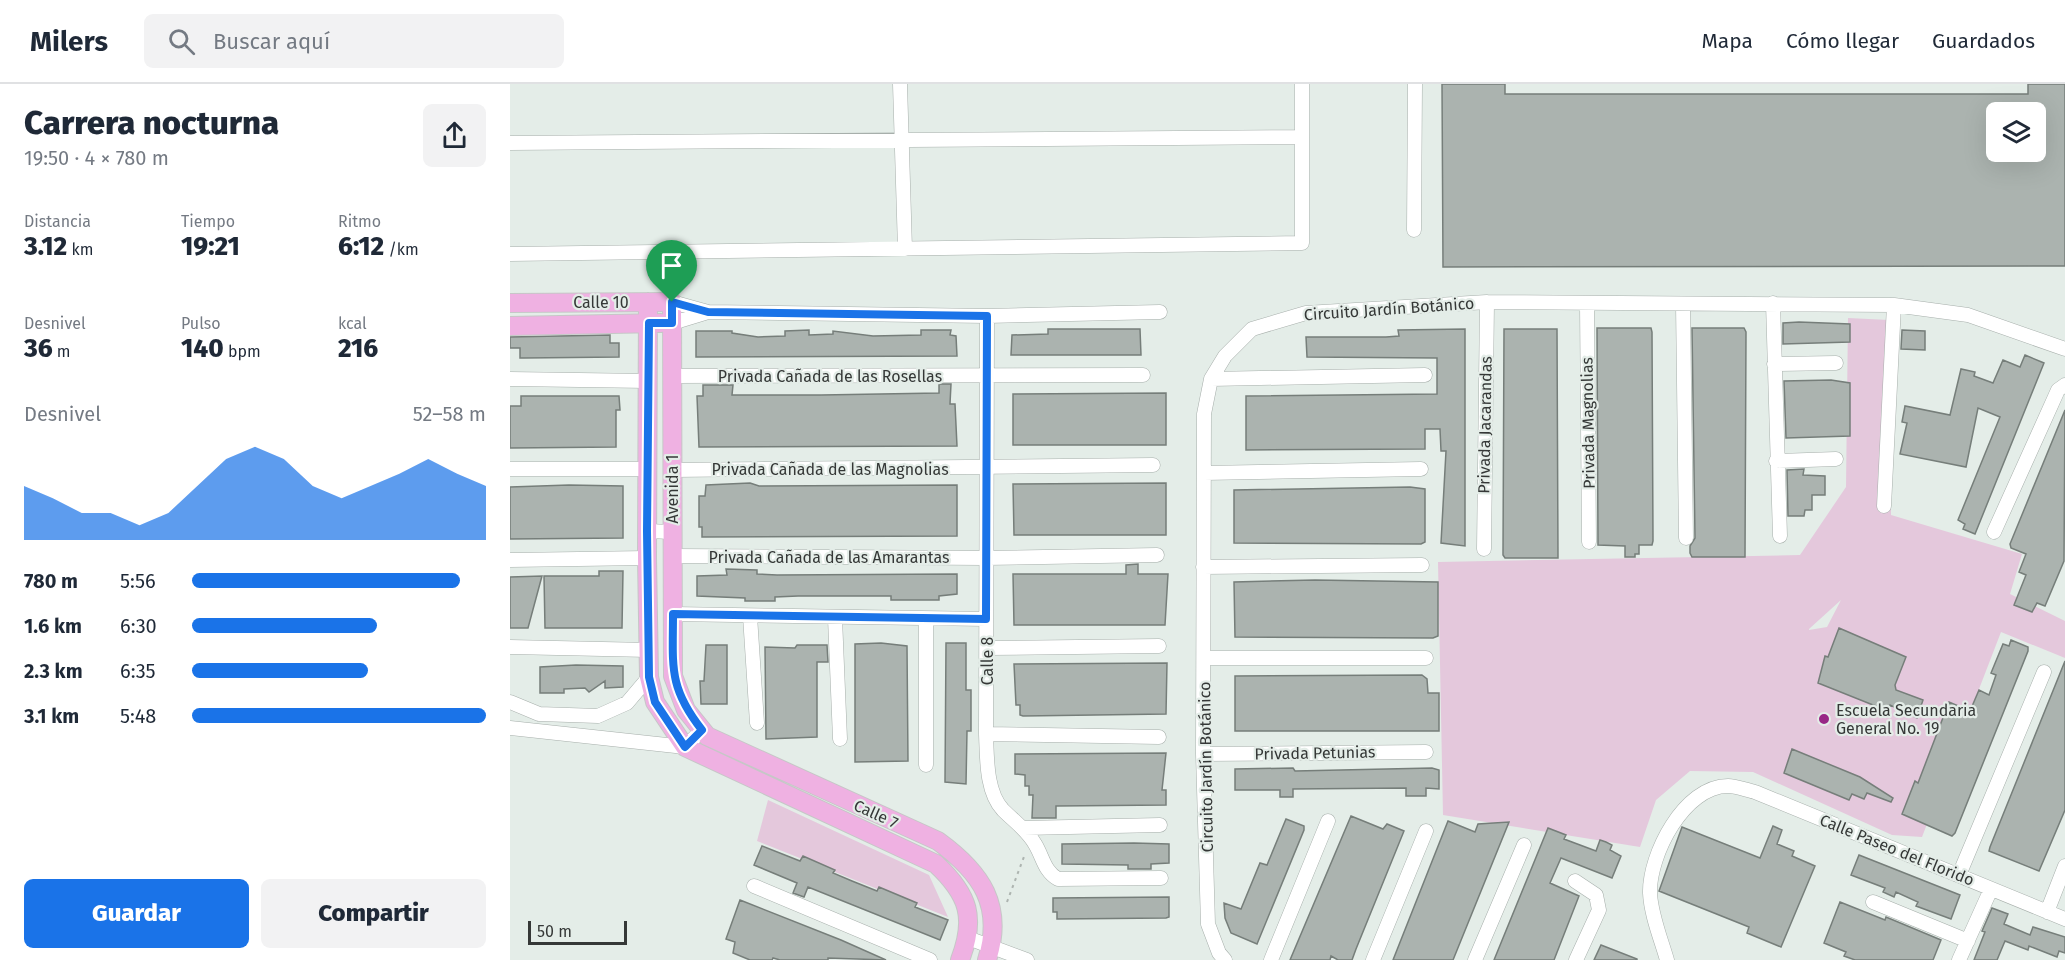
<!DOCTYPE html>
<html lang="es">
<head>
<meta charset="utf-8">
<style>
	body { margin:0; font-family:"Fira Sans",sans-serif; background:#f2f2f3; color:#1f2937; height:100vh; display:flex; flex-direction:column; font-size:22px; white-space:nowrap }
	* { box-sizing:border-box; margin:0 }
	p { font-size:20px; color:#747a83 }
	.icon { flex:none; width:33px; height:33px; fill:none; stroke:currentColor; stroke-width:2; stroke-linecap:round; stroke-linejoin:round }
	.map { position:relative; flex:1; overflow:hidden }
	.sheet { display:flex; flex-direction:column; background:#fff; width:510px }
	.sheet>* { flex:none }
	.controls { position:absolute; left:1476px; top:18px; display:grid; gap:12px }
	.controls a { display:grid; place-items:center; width:60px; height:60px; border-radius:9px; background:#fff; box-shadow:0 6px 24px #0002; font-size:30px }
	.scale { position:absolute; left:18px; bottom:15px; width:99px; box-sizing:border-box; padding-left:6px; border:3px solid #353837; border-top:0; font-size:16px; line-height:21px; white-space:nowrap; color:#353837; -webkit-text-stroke:4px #e4ede8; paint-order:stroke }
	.pin { position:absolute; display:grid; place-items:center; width:51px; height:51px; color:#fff; margin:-62px -26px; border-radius:50% 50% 50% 0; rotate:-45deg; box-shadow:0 0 6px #0007 }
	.pin .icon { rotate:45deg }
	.round { display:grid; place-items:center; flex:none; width:63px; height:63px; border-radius:9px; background:#f2f2f3 }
	.headline { display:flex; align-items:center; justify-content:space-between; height:102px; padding:0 24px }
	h1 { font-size:33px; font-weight:800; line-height:45px }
	.figures { display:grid; grid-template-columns:repeat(3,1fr); gap:9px; height:102px; padding:6px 24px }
	.figures div { display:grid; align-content:center }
	.figures b { font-size:26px; font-weight:800 }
	.figures small { font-size:16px; font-weight:400 }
	.figures p { font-size:16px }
	.chart { height:168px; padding:12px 24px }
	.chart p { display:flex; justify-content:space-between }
	.chart svg { width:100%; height:108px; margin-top:6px; fill:#1a73e8; opacity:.7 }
	.primary-button { display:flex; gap:12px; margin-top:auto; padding:12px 24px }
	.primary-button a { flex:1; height:69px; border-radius:9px; background:#1a73e8; color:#fff; font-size:24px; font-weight:800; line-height:69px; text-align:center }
	.primary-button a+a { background:#f2f2f3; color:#1f2937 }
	ul { padding:0 24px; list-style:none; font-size:20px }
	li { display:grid; grid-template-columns:96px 72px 1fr; align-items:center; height:45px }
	li i { height:15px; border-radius:8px; background:#1a73e8 }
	header { display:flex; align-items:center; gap:36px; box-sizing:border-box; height:84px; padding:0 30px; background:#fff; border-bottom:2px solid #e0e1e3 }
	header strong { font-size:28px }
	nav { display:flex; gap:33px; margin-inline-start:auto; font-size:21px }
	.search { width:420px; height:54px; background:#f2f2f3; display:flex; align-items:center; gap:15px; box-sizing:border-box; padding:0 21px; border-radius:9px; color:#747a83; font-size:22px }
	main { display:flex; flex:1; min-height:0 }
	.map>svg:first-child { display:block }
	.green { fill:#e4c8dc; fill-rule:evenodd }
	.building { fill:#abb3af; stroke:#767e7a; stroke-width:1.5; fill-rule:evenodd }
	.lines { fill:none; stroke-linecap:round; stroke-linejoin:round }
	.minor-casing { stroke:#a7afab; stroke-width:15 }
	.major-casing { stroke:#c6c7c7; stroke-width:20 }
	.path { stroke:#adb4b0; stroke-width:2; stroke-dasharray:3 4.5; stroke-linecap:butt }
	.minor { stroke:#fff; stroke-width:14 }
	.major { stroke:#efb1e2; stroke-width:18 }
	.route-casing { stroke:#fff; stroke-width:12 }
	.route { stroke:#1a73e8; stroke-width:8 }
	.poi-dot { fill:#982786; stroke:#e4ede8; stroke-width:2 }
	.labels { text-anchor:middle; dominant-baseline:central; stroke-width:4.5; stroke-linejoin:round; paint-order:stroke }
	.street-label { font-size:16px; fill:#353837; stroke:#e4ede8 }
	.poi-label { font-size:16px; fill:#353837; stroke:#e4ede8; text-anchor:start }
</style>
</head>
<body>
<header>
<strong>Milers</strong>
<div class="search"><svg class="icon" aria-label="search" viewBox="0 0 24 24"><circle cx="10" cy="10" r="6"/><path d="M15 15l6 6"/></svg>Buscar aquí</div>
<nav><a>Mapa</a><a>Cómo llegar</a><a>Guardados</a></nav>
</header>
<main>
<section class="sheet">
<div class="headline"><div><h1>Carrera nocturna</h1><p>19:50 · 4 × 780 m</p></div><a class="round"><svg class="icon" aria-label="share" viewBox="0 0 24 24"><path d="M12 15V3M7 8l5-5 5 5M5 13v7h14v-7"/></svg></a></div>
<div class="figures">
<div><p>Distancia</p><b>3.12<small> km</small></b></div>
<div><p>Tiempo</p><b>19:21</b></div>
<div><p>Ritmo</p><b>6:12<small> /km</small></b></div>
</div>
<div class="figures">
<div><p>Desnivel</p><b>36<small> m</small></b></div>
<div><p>Pulso</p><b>140<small> bpm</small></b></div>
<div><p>kcal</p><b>216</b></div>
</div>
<div class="chart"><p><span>Desnivel</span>52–58 m</p>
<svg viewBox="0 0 160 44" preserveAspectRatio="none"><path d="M0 44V22L10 27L20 33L30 33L40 38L50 33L60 22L70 11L80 6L90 11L100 22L110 27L120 22L130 17L140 11L150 17L160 22V44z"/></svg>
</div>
<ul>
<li><b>780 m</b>5:56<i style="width:91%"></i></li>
<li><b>1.6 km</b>6:30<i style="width:63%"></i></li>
<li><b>2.3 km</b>6:35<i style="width:60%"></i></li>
<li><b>3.1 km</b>5:48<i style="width:100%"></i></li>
</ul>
<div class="primary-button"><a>Guardar</a><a>Compartir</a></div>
</section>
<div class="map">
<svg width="1555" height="876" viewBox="0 0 1555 876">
	<rect width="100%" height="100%" fill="#e4ede8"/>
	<!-- green -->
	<path class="green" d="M1338,234L1379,236L1381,431L1512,470L1500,510L1555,537V574L1491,548L1412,753L1382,751L1243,688L1180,687L1146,716L1130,763L933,731L928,478L1290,471L1336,403ZM1331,516L1317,543L1299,546V545Z
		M258,716L419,791L438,833L247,757Z"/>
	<!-- building -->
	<path class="building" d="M932,0H995V10H1518V0H1555V182L933,183ZM1486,28H1526V68H1486Z
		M1289,238L1340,240V258L1273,260V239Z
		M1087,244H1141L1142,248L1143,457L1142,461H1129V470H1125V473H1115V462L1088,461Z
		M1182,244H1234L1236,248L1235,473H1182L1180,469V462L1185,454Z
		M538,245H630L631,271H501L502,251L538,250Z
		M955,245V462L931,459L936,367H931L930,345H915V365L736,366V312L927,310V274L797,273L796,253H876L889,252L888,246Z
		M994,245H1047L1048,474H995L993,471Z
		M299,246V251L323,250V247L363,252L411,251V246H441L440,251L446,252L447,272L186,273V247H222V249L248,253L275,252V247Z
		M1392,246L1415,247V266L1391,265Z
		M100,251V259H109V273L14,274H10V264H0V253Z
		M1515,271L1534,279L1465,450L1453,445L1455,440L1448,436L1490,333L1468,324L1456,383L1390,370L1397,339L1392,338L1395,322L1440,331L1451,285L1465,288L1464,292L1483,299L1493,276L1510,283Z
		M1321,296L1340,299V352L1276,354L1274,297Z
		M429,300H441L440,320H445L447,362L189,363L187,312H193V301H223L222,311H311L429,309Z
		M656,309V361H503V310Z
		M11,312H109L110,326H106V363L0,364V322H11Z
		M1555,326L1554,477L1535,522L1527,519L1522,528L1504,521L1516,491L1509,488L1516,470L1501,464L1500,460Z
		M1294,385L1293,391L1315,392V411H1302V426H1295L1294,432H1278L1277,386Z
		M240,399L249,402L447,401V452L192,453V443H189V412H195L196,401Z
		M656,399V451H504L503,400Z
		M59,401L113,402V454L0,455V403Z
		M900,403L915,405V458L911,460L724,459V406Z
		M628,480V490H658L655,541H504L503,490H616V481Z
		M216,485L247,486V490L267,491L447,490V510L429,512V516H381V512H288L265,513V517H235V514L187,512V492L217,491Z
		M89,487H113L112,544H35L34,492H89Z
		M32,492L18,544H0V493Z
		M805,496L928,498V552L923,554L725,553L724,498Z
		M1329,544L1396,573L1385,601L1386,606L1413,616L1407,634L1380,621L1378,627L1308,599L1315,572L1318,573Z
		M1501,556L1518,563V567L1445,749L1442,752L1392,730L1405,697L1408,699L1439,618L1460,627L1469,606L1479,611L1486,591L1481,589L1493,560L1499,562Z
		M371,559L397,562L398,677L345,678V560Z
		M436,559H456V606H461V647H457L456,700L435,698Z
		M196,561H217V620H191L190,597H194Z
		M287,561H317L318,578H307V653L256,655L255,563L285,564Z
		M1555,577V726L1529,787L1479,767L1480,763Z
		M657,579L656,630L513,632L510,631V621H506L504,580Z
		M66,581L113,582V603L95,604V597L79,608L75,604L54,605V609H30V583Z
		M912,591L917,595L918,609H929V647H725V592Z
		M1282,665L1350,693L1383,714L1381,718L1357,709L1354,715L1342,710L1339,716L1274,689Z
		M656,669L652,706H656V721L546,722V734H522L523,711H519V702H515V691L505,690V670Z
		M783,684L785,687L922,684L929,686V705L916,704V712H896V704L783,705V713H770V706H725V685Z
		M841,732L873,745L877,740L894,747L846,865L842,876H828L821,872L820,876H780Z
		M776,735L794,742V746L747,860L721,849L715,834L714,819L731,825L750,779L757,781Z
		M938,737L965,748L968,740L999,738L943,876H883Z
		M1263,742L1272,746L1267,760L1284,767L1282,772L1305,782L1271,863L1237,849L1239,843L1149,807L1172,743L1250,774Z
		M1038,744L1056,751L1054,755L1086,767L1090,756L1096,758L1102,761L1100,766L1111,772L1102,794L1051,774L1040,799L1069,812L1044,876H984Z
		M624,759L659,760V779L641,780V785H618V781L552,780V760Z
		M252,762L290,777L293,772L325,786L323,789L342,797L367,807L369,803L407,819L405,823L438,836L430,856L298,803L294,813L283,809L287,799L244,781Z
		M1349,771L1450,811L1441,835L1406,822L1408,818L1386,808L1384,813L1373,808L1375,804L1341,791Z
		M659,813V833L656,834L547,835V828H543V814Z
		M230,816L331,856L376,876L318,874V876H270L263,874L262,876H240L223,869L225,858L216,855Z
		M1330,818L1375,836L1376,833L1431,856L1423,876H1345L1334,872L1336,868L1314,859Z
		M1482,824L1498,830L1494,840L1520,851L1523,843L1555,853V869L1549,867L1547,873L1519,862L1518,866L1495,857L1487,876H1464L1475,848L1472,847Z
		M1091,861L1127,875V876H1084Z"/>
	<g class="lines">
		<!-- minor casing -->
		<g class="minor-casing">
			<path id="minor" d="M390,0L395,165
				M0,59L792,53
				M904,146L905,0
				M0,170L792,159V0
				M162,218L198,228L477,232L650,228
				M1263,219L1270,452
				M1077,220L1079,458
				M1173,220L1176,454
				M477,232L476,650C477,674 476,708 493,726C505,738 517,746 525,760C533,773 534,787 548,795L651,794
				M162,239L198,228
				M1264,280L1326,279
				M161,292L633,291
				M0,295L138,297
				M701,295L915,291
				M1266,377L1326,375
				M0,385H138
				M163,386L643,381
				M694,389L911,385
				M1374,422L1384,221
				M137,447L162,448
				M1484,448L1548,306L1555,301
				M974,465L977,218
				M163,472L475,474L647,471
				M0,476L137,474
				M693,483L912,481
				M163,530L476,535
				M240,532L247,639
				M325,534L330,655
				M416,535V681
				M0,563L139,566
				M477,564L649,562
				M695,574H916
				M0,618L29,630L88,632L117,619L139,593
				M0,644L175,663L192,646
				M476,650L649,653
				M693,670L916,668
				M514,744L650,741
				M1449,791L1534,588
				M1065,797L1086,811L1089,826L1066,876
				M244,802L420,876
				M1363,818L1458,857
				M1537,828L1555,782
				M458,854L517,876
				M715,876L709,869L698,840L693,670L694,330L701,295L715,272L742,245L796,229L977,218L1384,221L1458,231L1555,265
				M761,876L818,737
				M863,876L916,747
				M965,876L1014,761
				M1157,876C1151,855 1141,831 1140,809C1139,771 1174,702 1218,702C1226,702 1236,706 1245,708L1555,835
				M1449,876L1481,805"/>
		</g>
		<!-- major casing -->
		<g class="major-casing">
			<path id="major" d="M138,218L137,474L139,593L145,618L175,663L426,780C459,811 466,834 450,876
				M0,219L162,218L163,592L176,626L197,652L428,757C472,789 494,822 477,876
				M0,242L151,239"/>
		</g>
		<!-- path -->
		<path class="path" d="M497,818L515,770"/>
		<!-- minor -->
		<use href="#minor" class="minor"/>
		<!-- major -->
		<use href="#major" class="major"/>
	</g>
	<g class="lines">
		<!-- route casing -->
		<g class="route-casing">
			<path id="route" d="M162,218L198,228L477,232L476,535L163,530C163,582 158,603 192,646L175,663L145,618L139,593L137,447L139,239H162Z"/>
		</g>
		<!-- route -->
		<use href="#route" class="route"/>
	</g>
	<!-- markers -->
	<circle class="poi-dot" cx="1314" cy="635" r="6"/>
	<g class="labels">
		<!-- street labels -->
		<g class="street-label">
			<text x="91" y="218">Calle 10</text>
			<text transform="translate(879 225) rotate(-4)">Circuito Jardín Botánico</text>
			<text x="320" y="292">Privada Cañada de las Rosellas</text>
			<text transform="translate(1078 339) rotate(-91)">Privada Magnolias</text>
			<text transform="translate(975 341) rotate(-89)">Privada Jacarandas</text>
			<text x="320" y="385">Privada Cañada de las Magnolias</text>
			<text transform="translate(162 405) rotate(-90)">Avenida 1</text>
			<text x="319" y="473">Privada Cañada de las Amarantas</text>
			<text transform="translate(477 577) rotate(-90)">Calle 8</text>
			<text transform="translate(805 669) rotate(-1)">Privada Petunias</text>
			<text transform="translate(696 683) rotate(-91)">Circuito Jardín Botánico</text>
			<text transform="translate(366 730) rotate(24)">Calle 7</text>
			<text transform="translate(1387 766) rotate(22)">Calle Paseo del Florido</text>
		</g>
		<!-- poi labels -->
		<g class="poi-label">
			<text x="1326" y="626">Escuela Secundaria<tspan x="1326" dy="18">General No. 19</tspan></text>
		</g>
	</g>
</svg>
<div class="controls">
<a><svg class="icon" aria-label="layers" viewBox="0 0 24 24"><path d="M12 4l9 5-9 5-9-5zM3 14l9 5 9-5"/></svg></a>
</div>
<div class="scale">50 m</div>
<div class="pin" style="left:162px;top:218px;background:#1e9e55"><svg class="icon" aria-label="arrive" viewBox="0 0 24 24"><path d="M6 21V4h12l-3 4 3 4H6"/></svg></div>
</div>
</main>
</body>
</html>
